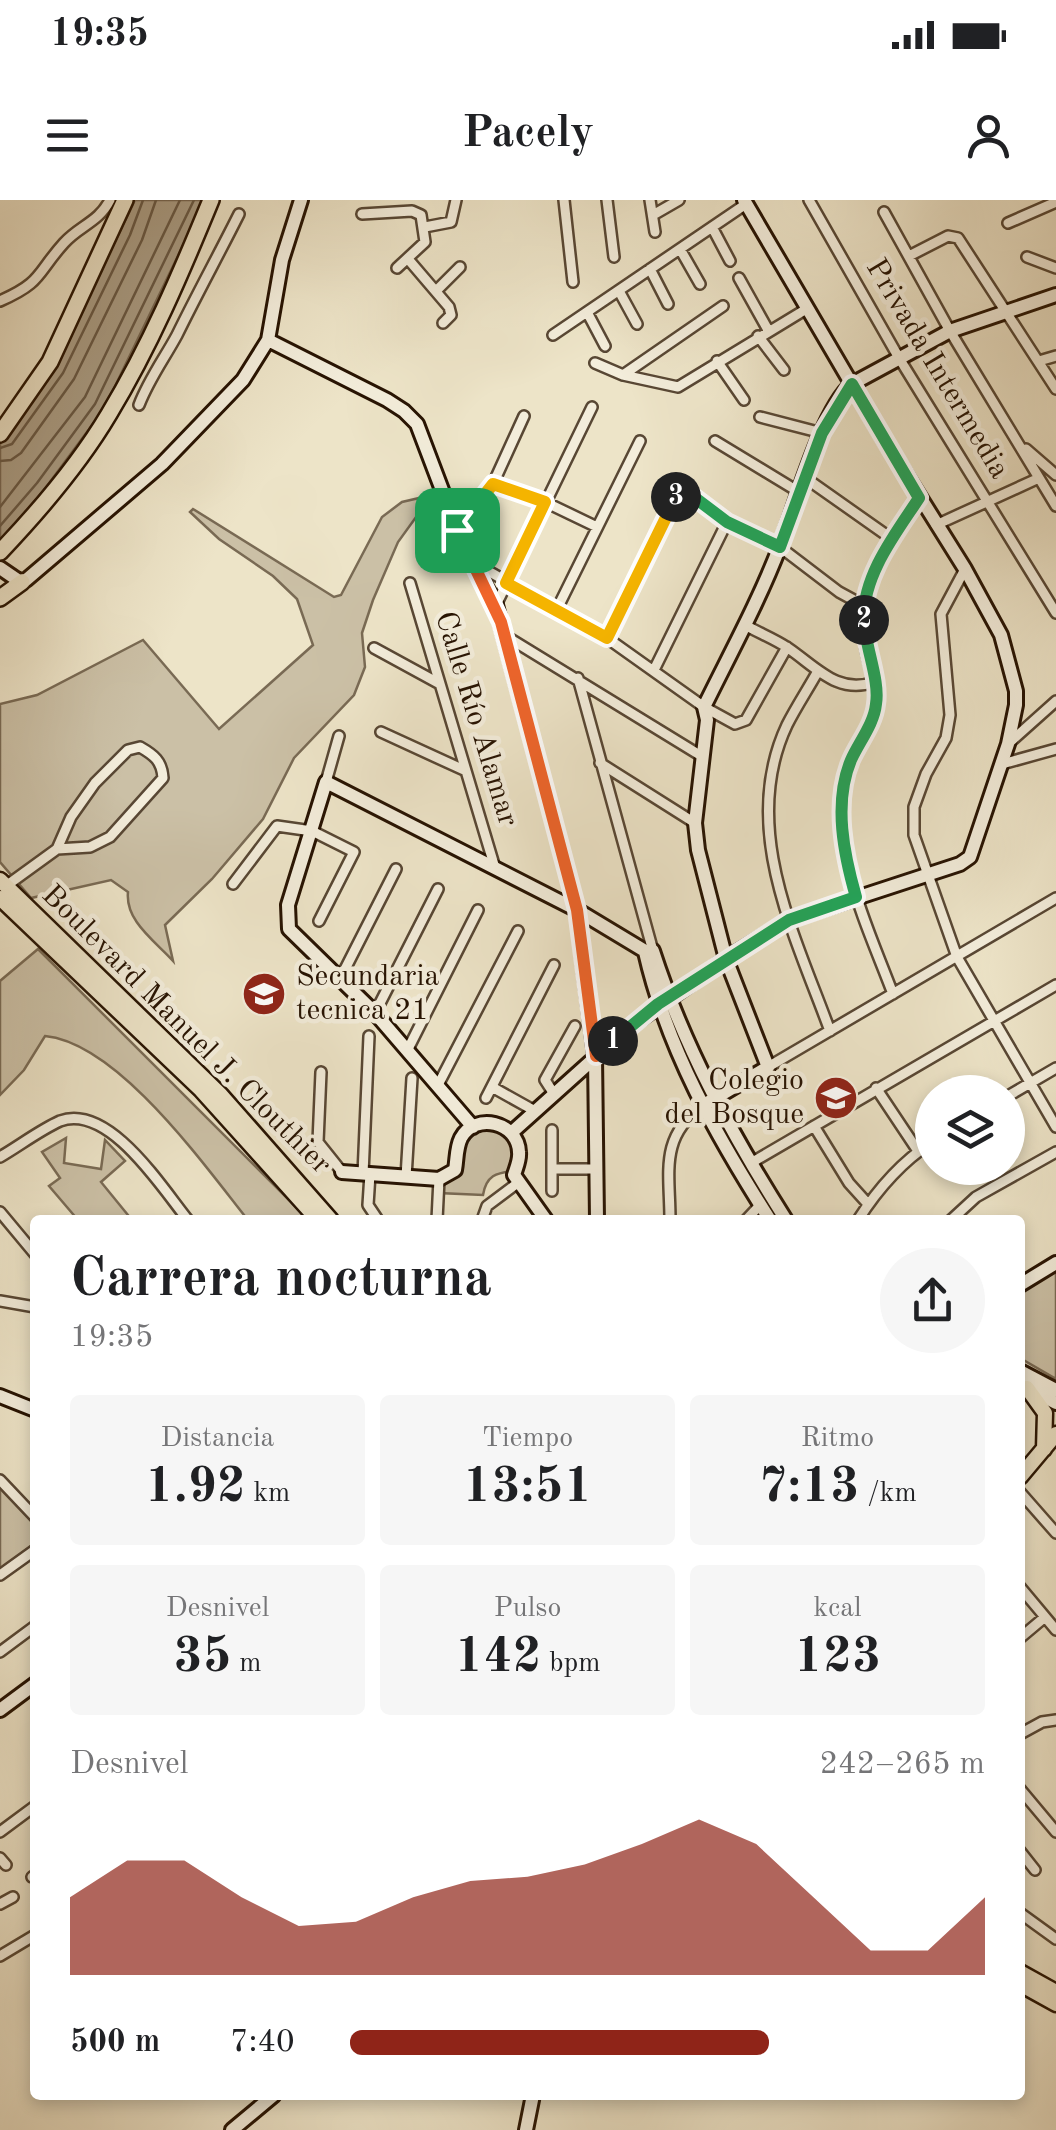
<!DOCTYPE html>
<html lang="es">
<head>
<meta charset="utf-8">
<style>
	body { margin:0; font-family:"Old Standard TT",serif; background:#f6f6f6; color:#202124; height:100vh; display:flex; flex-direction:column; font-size:38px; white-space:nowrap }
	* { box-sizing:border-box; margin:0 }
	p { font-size:32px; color:#757577 }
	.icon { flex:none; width:55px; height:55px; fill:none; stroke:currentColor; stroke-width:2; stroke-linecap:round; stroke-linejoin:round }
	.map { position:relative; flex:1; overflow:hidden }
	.panel { position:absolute; left:30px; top:1015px; width:995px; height:885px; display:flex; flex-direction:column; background:#fff; border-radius:10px; box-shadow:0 5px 15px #0003 }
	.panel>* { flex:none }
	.buttons { position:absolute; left:915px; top:875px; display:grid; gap:20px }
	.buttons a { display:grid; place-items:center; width:110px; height:110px; border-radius:50%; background:#fff; box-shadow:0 5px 15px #0003; font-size:50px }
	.pin { position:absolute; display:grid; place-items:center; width:85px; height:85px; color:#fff; margin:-42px; border-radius:20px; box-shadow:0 5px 15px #0006 }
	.km { position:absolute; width:50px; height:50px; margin:-25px; border-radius:50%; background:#222; color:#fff; font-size:28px; line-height:50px; text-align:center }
	.round { display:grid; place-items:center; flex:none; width:105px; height:105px; border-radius:52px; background:#f6f6f6 }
	.headline { display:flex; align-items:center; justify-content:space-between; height:170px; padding:0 40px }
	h1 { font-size:55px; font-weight:800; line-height:75px }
	.metrics { display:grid; grid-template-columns:repeat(3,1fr); gap:15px; height:170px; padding:10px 40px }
	.metrics div { display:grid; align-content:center; border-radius:10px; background:#f6f6f6; text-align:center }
	.metrics b { font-size:50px; font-weight:800 }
	.metrics small { font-size:28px; font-weight:400 }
	.metrics p { font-size:28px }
	.chart { height:280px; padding:20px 40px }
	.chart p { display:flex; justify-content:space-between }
	.chart svg { width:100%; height:180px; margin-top:10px; fill:#8f2418; opacity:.7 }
	ul { padding:0 40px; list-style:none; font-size:32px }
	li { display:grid; grid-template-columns:160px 120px 1fr; align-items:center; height:75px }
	li i { height:25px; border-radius:12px; background:#8f2418 }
	.status { display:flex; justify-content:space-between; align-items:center; height:70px; padding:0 50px; background:#fff; direction:ltr }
	.status svg { height:28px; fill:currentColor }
	header { display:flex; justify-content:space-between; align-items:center; height:130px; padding:0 40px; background:#fff; font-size:45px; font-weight:800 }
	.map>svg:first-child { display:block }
	.green { fill:#cbc0a6; stroke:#796a54; stroke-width:2.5 }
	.water { fill:#aa9d85; stroke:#766651; stroke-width:2.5 }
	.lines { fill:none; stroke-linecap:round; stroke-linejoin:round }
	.shore { stroke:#685844; stroke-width:2.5 }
	.street-casing { stroke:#584734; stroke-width:14 }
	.secondary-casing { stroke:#271302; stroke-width:18 }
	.primary-casing { stroke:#271302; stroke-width:19 }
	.highway-casing { stroke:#271302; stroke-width:20 }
	.street { stroke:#f3eddb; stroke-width:9 }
	.secondary { stroke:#f3eddb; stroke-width:12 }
	.primary { stroke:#ede4c8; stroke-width:14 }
	.highway { stroke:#ede4c8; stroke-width:15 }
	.split-1-casing { stroke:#fff; stroke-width:20 }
	.split-2-casing { stroke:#fff; stroke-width:20 }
	.split-3-casing { stroke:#fff; stroke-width:20 }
	.split-4-casing { stroke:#fff; stroke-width:20 }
	.split-1 { stroke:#f0652b; stroke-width:12 }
	.split-2 { stroke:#22a559; stroke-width:12 }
	.split-3 { stroke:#22a559; stroke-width:12 }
	.split-4 { stroke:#f5b400; stroke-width:12 }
	.labels { text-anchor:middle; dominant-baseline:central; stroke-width:9; stroke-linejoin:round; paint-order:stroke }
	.street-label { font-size:30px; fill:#271302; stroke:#f3eddb }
	.poi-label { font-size:30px; fill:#271302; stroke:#f3eddb; text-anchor:start }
</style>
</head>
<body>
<div class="status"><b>19:35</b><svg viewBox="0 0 49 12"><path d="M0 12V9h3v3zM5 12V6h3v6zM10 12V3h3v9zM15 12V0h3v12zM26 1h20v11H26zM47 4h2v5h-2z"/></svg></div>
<header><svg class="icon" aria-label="menu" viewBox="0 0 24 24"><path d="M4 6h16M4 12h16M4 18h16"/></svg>Pacely<svg class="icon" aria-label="person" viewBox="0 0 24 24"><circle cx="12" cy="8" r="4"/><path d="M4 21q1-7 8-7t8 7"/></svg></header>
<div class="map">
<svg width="1056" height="1930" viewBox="0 0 1056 1930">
	<rect width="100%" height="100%" fill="#ede4c8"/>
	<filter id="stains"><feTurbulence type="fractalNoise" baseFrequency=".002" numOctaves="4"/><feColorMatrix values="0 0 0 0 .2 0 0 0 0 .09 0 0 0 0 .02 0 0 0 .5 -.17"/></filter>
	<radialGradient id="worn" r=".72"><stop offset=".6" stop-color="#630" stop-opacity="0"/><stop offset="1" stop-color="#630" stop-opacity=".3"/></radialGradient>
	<!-- green -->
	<path class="green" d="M432,295L398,342L373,400L362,433L365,467L354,495L294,558L263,619L212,679L165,725L173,761C155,741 125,721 128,692L111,680L31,698L0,662V504L37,495L143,440L219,529L313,445L297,399L273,376L219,339L190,312L193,309L334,397L341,395L382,317L402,302Z
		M38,749L309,1020H248C204,965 118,843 45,836L24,870L0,895V781Z
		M484,923L511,933L515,971C496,972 486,976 483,995L439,993L458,945Z
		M66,938L64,963L101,969L105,940L125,961L101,982L132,1020H78L49,986L60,978L42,952Z
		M1056,1071V1179L1020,1158V1091Z
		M0,1286L35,1325V1343L0,1369Z"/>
	<!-- water -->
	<path class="water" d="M135,0H205L104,209L44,290L0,342V243L54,168Z"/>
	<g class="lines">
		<!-- shore -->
		<path class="shore" d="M0,248L12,244L63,173L130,35L143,0
			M0,261L11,260L21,253L74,179L142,40L156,0
			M0,307L85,197L180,0
			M0,326L37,283L95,204L194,0"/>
		<!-- street casing -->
		<g class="street-casing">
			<path id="street" d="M564,0L573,82
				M607,0L614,57
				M650,0L655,32
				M809,0L899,158L1056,413
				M884,12L950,131L1056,306
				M362,14L412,11L421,15L425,42L397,68
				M653,15L679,0
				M1008,23L1056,2
				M425,27L451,22L456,0
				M712,27L730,61
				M680,49L700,84
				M909,56L948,36L958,38L1056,189
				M1027,57L1056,68
				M408,59L449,107L451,115L443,123
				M650,69L668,104
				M739,78L768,130
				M437,90L460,67
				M619,91L637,124
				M0,101C43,82 36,74 64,43C79,26 99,22 110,0
				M587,112L605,146
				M553,135L746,4
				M758,136L784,170
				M717,161L744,200
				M1039,161L1056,156
				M595,163L623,175L678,187L808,108
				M623,175L723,106
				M139,205C149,179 164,159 177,135C197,94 219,54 239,14
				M760,217L822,233
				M715,241L799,292
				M1026,249L1056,275
				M804,277L892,339
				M493,284L545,302L597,327
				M936,325L1039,278
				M457,330L493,284L524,216
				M474,363L607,438L704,507L735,524L746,520L787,447
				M965,369L941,414L950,515L946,538L926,574L914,607V635L957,757L1056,927
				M410,383L495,668
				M496,405L592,207
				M557,409L640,241
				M745,425C759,433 775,439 788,448C816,467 838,495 874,482
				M504,435L703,557
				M607,438L677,296L682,291L727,322L780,347L839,392L863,405
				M374,448L440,484
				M654,470L727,322
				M818,471C808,489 796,507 787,525C739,627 795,735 830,831
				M578,478L653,751
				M381,532L466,571
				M1008,544L1056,501
				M600,563L695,623
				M1002,564L1056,549
				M326,582L339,536
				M233,684L277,626L312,631L354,652L319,721
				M6,686L57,649L71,617L95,583L128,550L140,547C154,555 162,561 163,578L110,637L90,647L57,649
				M340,779L396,669
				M893,794C868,727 831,655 845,581C851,554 873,531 876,504C879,484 867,463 865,444C858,386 889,343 919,297
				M375,813L438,689
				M408,849L478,710
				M768,867L1056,698
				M321,872L318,942L342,972
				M438,885L518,731
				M492,887L535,911
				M876,888L918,951
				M554,894L545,880L575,826
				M1008,896L1056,868
				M486,898L554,765
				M814,926L849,983L868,1004
				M552,930V991
				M0,957C19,946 40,930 60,921C109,903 162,988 188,1020
				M751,963L1056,785
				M552,969H597
				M363,974L369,836
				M370,974L368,1005L378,1020
				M406,977L412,878
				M0,1012L35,1054
				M437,1020L439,979
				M482,1020L487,1006L519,982
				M670,1020C670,972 659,938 702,906
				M746,1020L761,1004
				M858,1020C877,990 903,961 932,942
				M951,1020L976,997L1056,952
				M0,1101L35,1107
				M0,1280L35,1317
				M1020,1292L1056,1333
				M0,1375L35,1350
				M1020,1387L1056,1430
				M1020,1438L1045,1417
				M0,1452L35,1426
				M1020,1534L1042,1522L1056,1520
				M1020,1589L1056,1632
				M0,1632L35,1606
				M1020,1651L1035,1670
				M0,1658L6,1665
				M32,1677L35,1675
				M0,1704L13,1697
				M1020,1713L1056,1739
				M0,1756L35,1735"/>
		</g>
		<!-- secondary casing -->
		<g class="secondary-casing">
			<path id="secondary" d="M268,140L387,200L404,211L417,224L464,348L496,405L577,710L595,856L597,1020
				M0,368L19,381L26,380L162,264L243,180L268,140L282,60L301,0
				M645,752C667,849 717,937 770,1020
				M702,906L768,867L726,759L698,650L695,623L707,520L704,507C730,454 759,401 780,346C795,307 822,209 852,184L950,131L1056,95
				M473,927L375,813L289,729L288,705L326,582L577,710L645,751H653C684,847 732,935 786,1020
				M511,933L628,828L726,759L789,720L960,664L970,657L1008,544L1016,505V491L1001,435L965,369L885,241L744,0
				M342,972L439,979L455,970C457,959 456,948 461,938C475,912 518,922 519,952C520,960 516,968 514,975L546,1020
				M1020,1085L1056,1063
				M1020,1171L1056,1190
				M1020,1184L1056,1203
				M0,1196L35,1210
				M0,1510L35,1484
				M232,1930L274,1895
				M526,1930L533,1895"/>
		</g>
		<!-- primary casing -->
		<g class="primary-casing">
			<path id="primary" d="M0,680L221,895L331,1020
				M0,698L201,890L318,1020
				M1027,1188L1045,1213L1044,1249
				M1020,1277L1056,1234
				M1020,1772L1056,1792
				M1020,1784L1056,1804"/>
		</g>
		<!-- highway casing -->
		<g class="highway-casing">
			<path id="highway" d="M0,234L50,162L125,0
				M0,352C39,311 80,263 109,214C150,146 181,73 211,0
				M0,398L22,382"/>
		</g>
		<!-- street -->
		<use href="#street" class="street"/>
		<!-- secondary -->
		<use href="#secondary" class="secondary"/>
		<!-- primary -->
		<use href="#primary" class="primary"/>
		<!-- highway -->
		<use href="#highway" class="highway"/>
	</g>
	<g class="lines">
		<!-- split-1 casing -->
		<g class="split-1-casing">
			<path id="split-1" d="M457,330L501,422L577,710L596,856L613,841"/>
		</g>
		<!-- split-2 casing -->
		<g class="split-2-casing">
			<path id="split-2" d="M613,841L658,804L789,720L856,697C844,655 833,603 851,560C859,542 874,524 876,504C880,480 865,447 864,420"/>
		</g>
		<!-- split-3 casing -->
		<g class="split-3-casing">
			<path id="split-3" d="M676,297L686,291L727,322L780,347L822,233L852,184L919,298C896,333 862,376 864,420"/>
		</g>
		<!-- split-4 casing -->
		<g class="split-4-casing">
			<path id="split-4" d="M457,330L493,284L545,302L506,383L607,438L676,297"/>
		</g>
		<!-- split-1 -->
		<use href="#split-1" class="split-1"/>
		<!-- split-2 -->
		<use href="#split-2" class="split-2"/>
		<!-- split-3 -->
		<use href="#split-3" class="split-3"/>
		<!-- split-4 -->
		<use href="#split-4" class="split-4"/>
	</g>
	<!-- icons -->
	<defs>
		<g id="school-disc" transform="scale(2.25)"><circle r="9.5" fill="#8f2418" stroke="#f3eddb"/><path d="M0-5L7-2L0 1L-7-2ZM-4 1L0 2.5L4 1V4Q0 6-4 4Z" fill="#fff"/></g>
	</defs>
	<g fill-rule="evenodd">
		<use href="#school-disc" x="264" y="794"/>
		<use href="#school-disc" x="836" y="898"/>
	</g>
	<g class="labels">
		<!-- street labels -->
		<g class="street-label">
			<text transform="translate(937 169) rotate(59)">Privada Intermedia</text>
			<text transform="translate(476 519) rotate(73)">Calle Río Alamar</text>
			<text transform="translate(186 830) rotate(45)">Boulevard Manuel J. Clouthier</text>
		</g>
		<!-- poi labels -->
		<g class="poi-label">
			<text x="296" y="777">Secundaria<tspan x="296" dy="34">tecnica 21</tspan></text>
			<text x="804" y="881" text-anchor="end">Colegio<tspan x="804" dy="34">del Bosque</tspan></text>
		</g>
	</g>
	<rect width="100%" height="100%" filter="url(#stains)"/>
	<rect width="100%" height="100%" fill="url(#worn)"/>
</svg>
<div class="buttons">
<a><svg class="icon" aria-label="layers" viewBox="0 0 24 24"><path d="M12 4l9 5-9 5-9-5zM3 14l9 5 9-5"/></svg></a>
</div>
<div class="pin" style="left:457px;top:330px;background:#1e9e55"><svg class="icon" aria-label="arrive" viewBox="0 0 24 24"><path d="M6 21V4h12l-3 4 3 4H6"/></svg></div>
<b class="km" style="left:613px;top:841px">1</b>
<b class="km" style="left:864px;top:420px">2</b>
<b class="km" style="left:676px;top:297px">3</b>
<section class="panel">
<div class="headline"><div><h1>Carrera nocturna</h1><p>19:35</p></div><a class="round"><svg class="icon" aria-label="share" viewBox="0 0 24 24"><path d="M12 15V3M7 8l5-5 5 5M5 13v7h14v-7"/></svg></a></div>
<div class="metrics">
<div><p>Distancia</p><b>1.92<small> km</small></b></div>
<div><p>Tiempo</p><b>13:51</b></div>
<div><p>Ritmo</p><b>7:13<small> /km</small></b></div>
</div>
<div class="metrics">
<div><p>Desnivel</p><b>35<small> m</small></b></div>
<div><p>Pulso</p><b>142<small> bpm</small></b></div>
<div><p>kcal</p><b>123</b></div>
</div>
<div class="chart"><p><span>Desnivel</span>242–265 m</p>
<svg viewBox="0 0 160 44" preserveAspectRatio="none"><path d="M0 44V25L10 16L20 16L30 25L40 32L50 31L60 25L70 21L80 20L90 17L100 12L110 6L120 12L130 25L140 38L150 38L160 25V44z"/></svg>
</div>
<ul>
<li><b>500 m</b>7:40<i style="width:66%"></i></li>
</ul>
</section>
</div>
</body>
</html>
